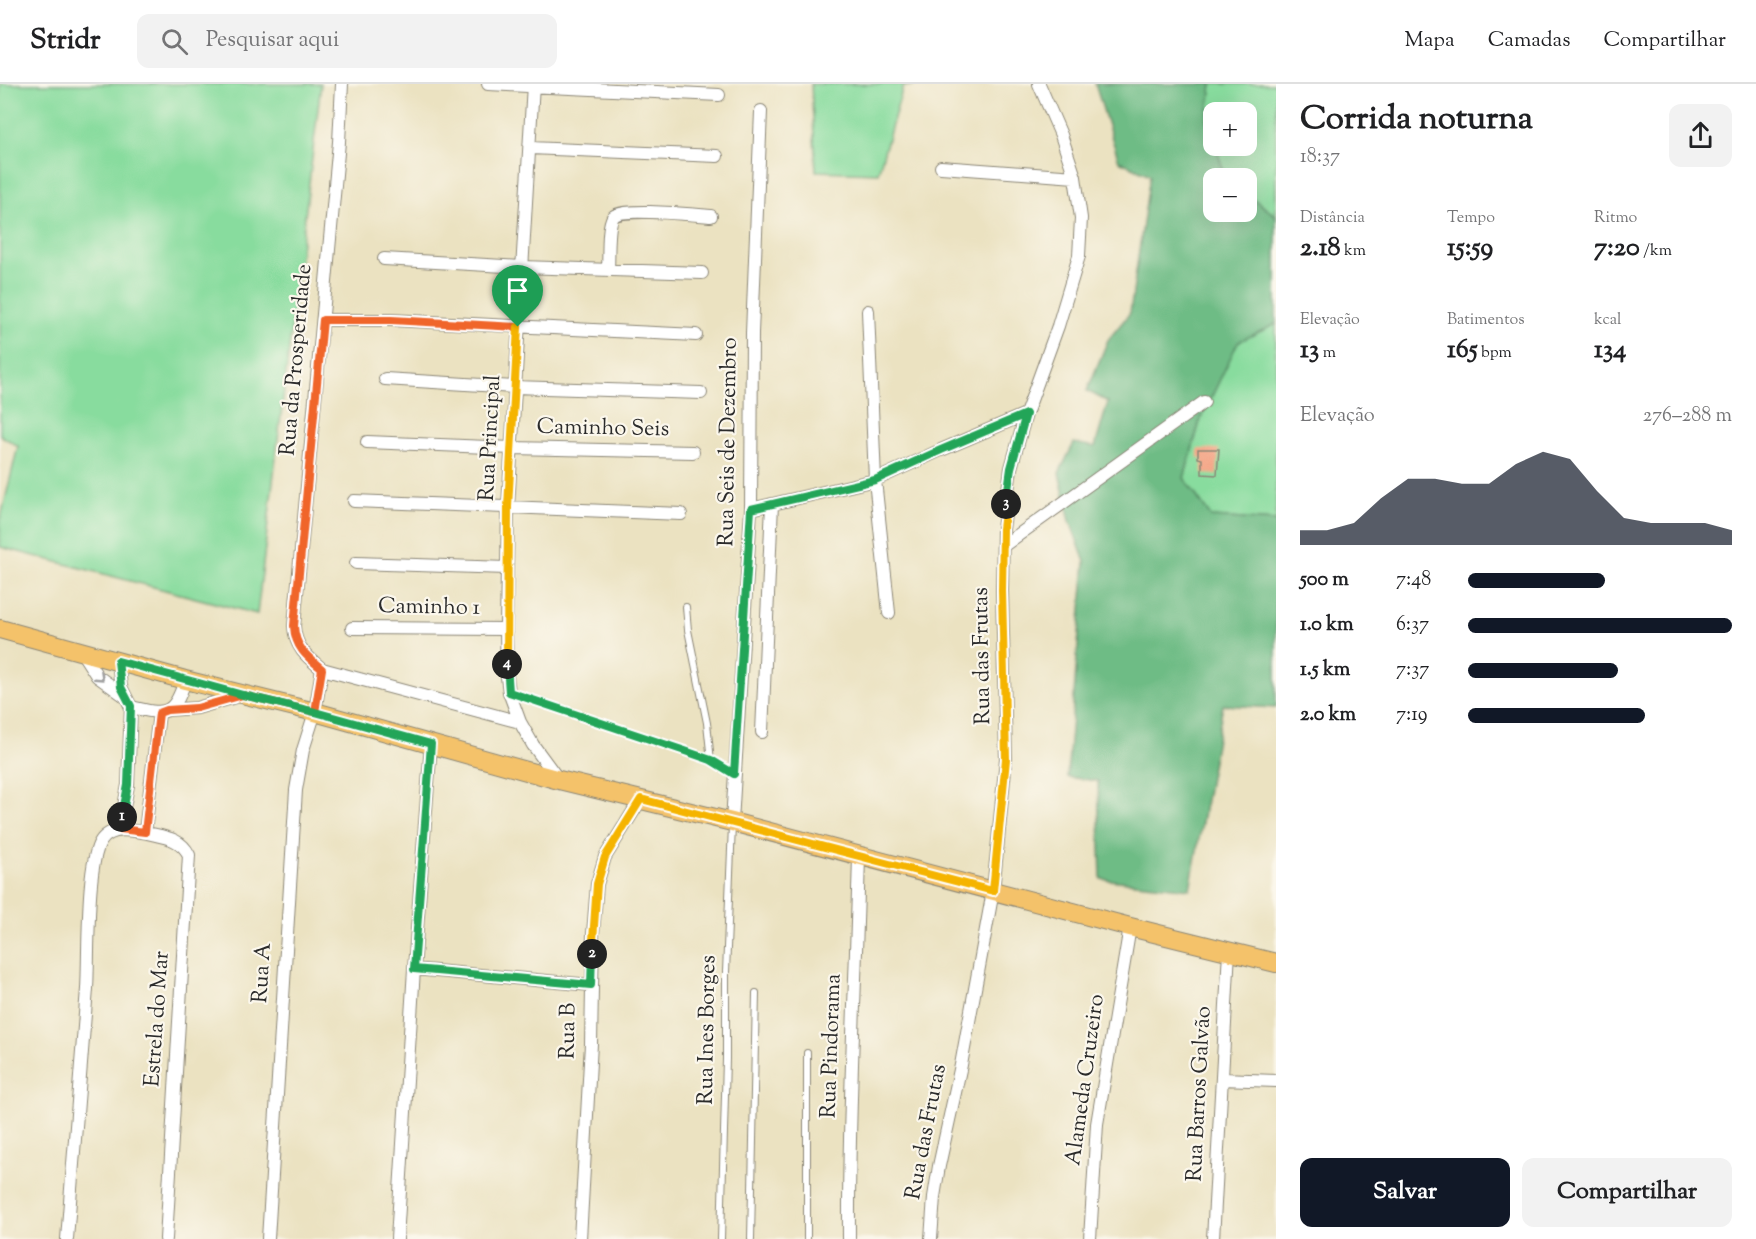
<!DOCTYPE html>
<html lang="pt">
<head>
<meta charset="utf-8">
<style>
	body { margin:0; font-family:"Sorts Mill Goudy",serif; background:#f2f2f2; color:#202124; height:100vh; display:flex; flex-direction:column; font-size:22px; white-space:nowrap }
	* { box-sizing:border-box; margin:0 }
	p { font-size:20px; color:#757577 }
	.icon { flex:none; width:33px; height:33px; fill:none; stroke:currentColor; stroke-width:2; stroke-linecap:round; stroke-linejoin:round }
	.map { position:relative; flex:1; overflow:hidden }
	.side { display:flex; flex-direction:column; background:#fff; width:480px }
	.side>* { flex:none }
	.buttons { position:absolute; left:1203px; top:18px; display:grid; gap:12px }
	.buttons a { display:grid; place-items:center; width:54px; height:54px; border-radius:12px; background:#fff; box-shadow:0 6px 24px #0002; font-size:30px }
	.pin { position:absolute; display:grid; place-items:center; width:51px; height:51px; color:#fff; margin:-62px -26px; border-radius:50% 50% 50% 0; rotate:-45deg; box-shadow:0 0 6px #0007 }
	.pin .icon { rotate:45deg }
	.km { position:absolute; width:30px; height:30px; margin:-15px; border-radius:50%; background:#222; color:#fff; font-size:16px; line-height:30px; text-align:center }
	.round { display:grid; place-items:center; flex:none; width:63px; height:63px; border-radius:12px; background:#f2f2f2 }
	.headline { display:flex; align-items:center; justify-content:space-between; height:102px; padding:0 24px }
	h1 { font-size:33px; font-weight:700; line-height:45px }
	.metrics { display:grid; grid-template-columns:repeat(3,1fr); gap:9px; height:102px; padding:6px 24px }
	.metrics div { display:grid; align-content:center }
	.metrics b { font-size:26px; font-weight:700 }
	.metrics small { font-size:16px; font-weight:400 }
	.metrics p { font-size:16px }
	.chart { height:168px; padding:12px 24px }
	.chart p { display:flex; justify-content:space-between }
	.chart svg { width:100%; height:108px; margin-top:6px; fill:#111827; opacity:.7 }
	.primary-button { display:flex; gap:12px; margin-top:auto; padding:12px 24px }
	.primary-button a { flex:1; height:69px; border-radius:12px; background:#111827; color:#fff; font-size:24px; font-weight:700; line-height:69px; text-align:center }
	.primary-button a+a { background:#f2f2f2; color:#202124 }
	ul { padding:0 24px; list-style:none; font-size:20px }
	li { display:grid; grid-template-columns:96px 72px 1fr; align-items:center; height:45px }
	li i { height:15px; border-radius:8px; background:#111827 }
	header { display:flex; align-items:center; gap:36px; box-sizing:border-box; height:84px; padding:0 30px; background:#fff; border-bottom:2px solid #e0e0e0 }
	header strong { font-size:28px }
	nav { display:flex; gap:33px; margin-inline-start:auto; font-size:21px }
	.search { width:420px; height:54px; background:#f2f2f2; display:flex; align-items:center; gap:15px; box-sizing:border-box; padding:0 21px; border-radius:12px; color:#757577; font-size:22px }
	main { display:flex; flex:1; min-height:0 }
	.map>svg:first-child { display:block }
	.green { fill:#88dc9e; stroke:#5a8464; stroke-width:1.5 }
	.forest { fill:#6ebc85; stroke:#4c7458; stroke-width:1.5 }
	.building { fill:#f4a383 }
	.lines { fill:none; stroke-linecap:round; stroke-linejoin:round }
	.lane-casing { stroke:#8b8676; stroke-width:8 }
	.street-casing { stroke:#8b8676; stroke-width:14 }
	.primary-casing { stroke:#8b8676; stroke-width:20 }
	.lane { stroke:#fff; stroke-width:6 }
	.street { stroke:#fff; stroke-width:12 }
	.primary { stroke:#f4c26a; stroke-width:18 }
	.oneway { stroke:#a0a0a0 }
	.split-1-casing { stroke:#fff; stroke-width:12 }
	.split-2-casing { stroke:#fff; stroke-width:12 }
	.split-3-casing { stroke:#fff; stroke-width:12 }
	.split-4-casing { stroke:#fff; stroke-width:12 }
	.split-5-casing { stroke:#fff; stroke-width:12 }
	.split-1 { stroke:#f0652b; stroke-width:8 }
	.split-2 { stroke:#22a559; stroke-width:8 }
	.split-3 { stroke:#f5b400; stroke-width:8 }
	.split-4 { stroke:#22a559; stroke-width:8 }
	.split-5 { stroke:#f5b400; stroke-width:8 }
	.labels { text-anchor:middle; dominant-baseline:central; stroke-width:4.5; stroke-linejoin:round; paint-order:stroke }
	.street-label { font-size:22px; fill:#2b2b2b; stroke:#fbf7ec }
</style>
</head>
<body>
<header>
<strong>Stridr</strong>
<div class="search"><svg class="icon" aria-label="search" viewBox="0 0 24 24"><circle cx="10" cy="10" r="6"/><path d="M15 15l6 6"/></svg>Pesquisar aqui</div>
<nav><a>Mapa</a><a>Camadas</a><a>Compartilhar</a></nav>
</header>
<main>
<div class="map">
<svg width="1276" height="1155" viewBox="0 0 1276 1155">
	<rect width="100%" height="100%" fill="#fbf7ec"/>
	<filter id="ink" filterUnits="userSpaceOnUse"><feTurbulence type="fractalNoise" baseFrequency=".0167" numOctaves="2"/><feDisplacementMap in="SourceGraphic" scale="12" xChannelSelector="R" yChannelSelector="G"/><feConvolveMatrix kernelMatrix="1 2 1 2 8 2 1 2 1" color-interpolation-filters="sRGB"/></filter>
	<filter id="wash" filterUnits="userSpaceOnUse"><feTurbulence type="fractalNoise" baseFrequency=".008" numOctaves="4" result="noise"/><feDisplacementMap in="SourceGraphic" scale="24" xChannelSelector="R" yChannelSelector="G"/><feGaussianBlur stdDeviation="1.35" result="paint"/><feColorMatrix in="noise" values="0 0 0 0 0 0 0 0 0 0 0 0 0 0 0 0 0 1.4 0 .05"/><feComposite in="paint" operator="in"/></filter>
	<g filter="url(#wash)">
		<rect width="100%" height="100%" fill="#ebe2c1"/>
		<!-- green -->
		<path class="green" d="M0,0H321L257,530L0,463V437L18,362L0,351Z
			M811,0H922L903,3L878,89L816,87Z
			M1212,0H1276V132L1247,110L1246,94L1224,93L1214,62H1246V28H1214L1213,59L1207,35Z
			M1276,240V437L1211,433L1184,394L1200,337L1238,257Z"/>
		<!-- forest -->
		<path class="forest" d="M1095,0H1212L1207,35L1226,94H1214V128H1246L1247,110L1276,132V240L1238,258L1200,337L1184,394L1211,433L1276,437V624L1223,621L1190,805L1101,795L1098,697L1067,693L1085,478L1070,437L1059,389L1074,359L1095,363L1108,318L1087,307L1108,256L1130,229L1150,91L1119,77Z"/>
		<g id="blocks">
			<!-- building -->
			<path class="building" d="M1198,365H1219L1217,391L1202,390V375L1198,374Z"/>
		</g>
	</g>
	<g filter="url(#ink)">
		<use href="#blocks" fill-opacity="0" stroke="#8b8676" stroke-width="1.5"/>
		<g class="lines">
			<!-- lane casing -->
			<g class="lane-casing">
				<path id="lane" d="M686,523L688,546L707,639L711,677
					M510,608L685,667L711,677L734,689
					M807,969V1155
					M721,1155L726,975V888L732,741
					M751,1155L756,909"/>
			</g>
			<!-- street casing -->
			<g class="street-casing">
				<path id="street" d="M342,0L339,58L294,542C295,563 306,572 322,585L520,638
					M488,0L719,11
					M533,0L508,423L506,545L507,593L509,608L520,638L533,661L558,695
					M530,64L717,72
					M941,83L1075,93
					M384,175L522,183L702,189
					M608,185C609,173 607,142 613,133C620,123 696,131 711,132
					M868,227L875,396L889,529
					M323,236H391L696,251
					M385,295L514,303L701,309
					M367,358L512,364L693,368
					M354,417L681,430
					M751,425L875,396L941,366L1026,330
					M1003,462L1204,318
					M356,479L507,484
					M352,544L506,545
					M81,567L97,592L125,612
					M118,577L121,603L131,623C165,631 174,633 185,596
					M167,626L197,624L242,611
					M762,648L772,420
					M732,738L751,425L752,249L761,27
					M120,745L128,701L131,623
					M145,748L159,629
					M414,885L591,901
					M1222,995L1276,997
					M67,1155C74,1072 81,989 87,905C89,873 86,779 101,757C111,742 132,746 147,749C164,753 181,754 189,771L166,1155
					M268,1155L296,706L303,666L315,628L322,585
					M397,1155L414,885L431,660
					M580,1155L591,960L593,850L597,800L605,773L641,715
					M849,1155C848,1027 856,899 859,771
					M931,1155L934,1113L939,1082L961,981L993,807L1006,675L1002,507L1003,445L1011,384L1026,330L1058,242L1079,172L1081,134L1075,93L1061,51L1039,0
					M1090,1155L1097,1040L1130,843
					M1213,1155L1229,867"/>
			</g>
			<!-- primary casing -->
			<g class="primary-casing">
				<path id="primary" d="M0,545L185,596L315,628L559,696L732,738L1130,843L1276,879"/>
			</g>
			<!-- lane -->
			<use href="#lane" class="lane"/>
			<!-- street -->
			<use href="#street" class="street"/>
			<!-- primary -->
			<use href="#primary" class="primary"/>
		</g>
		<!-- one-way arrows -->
		<defs><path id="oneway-chevron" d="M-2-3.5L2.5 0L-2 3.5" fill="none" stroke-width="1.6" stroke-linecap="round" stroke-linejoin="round" transform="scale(1.5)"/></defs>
		<use class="oneway" href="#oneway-chevron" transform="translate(100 593) rotate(43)"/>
	</g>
	<g class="lines" filter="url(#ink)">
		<!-- split-1 casing -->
		<g class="split-1-casing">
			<path id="split-1" d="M122,733L120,745L145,748L159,629L167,626L197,624L243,611L315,628L322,585C306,572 295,563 294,542L323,236H391L518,243"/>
		</g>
		<!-- split-2 casing -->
		<g class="split-2-casing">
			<path id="split-2" d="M122,733L128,701L131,622L121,603L118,577L243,611L315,628L431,660L414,885L591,901L592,870"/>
		</g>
		<!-- split-3 casing -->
		<g class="split-3-casing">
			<path id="split-3" d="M592,870L597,800L605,773L641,715L993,807L1006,675L1002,507L1003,445L1006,420"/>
		</g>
		<!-- split-4 casing -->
		<g class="split-4-casing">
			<path id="split-4" d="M507,580L509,608L685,667L711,676L734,690L751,425L875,396L941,366L1026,330L1011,384L1006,420"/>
		</g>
		<!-- split-5 casing -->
		<g class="split-5-casing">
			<path id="split-5" d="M507,580L508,423L518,243"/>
		</g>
		<!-- split-1 -->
		<use href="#split-1" class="split-1"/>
		<!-- split-2 -->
		<use href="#split-2" class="split-2"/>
		<!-- split-3 -->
		<use href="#split-3" class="split-3"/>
		<!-- split-4 -->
		<use href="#split-4" class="split-4"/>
		<!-- split-5 -->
		<use href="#split-5" class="split-5"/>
	</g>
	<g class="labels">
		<!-- street labels -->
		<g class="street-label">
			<text transform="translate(297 276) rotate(-85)">Rua da Prosperidade</text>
			<text transform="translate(603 345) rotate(1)">Caminho Seis</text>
			<text transform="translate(491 354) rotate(-87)">Rua Principal</text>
			<text transform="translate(729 358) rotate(-89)">Rua Seis de Dezembro</text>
			<text transform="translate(429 524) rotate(1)">Caminho 1</text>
			<text transform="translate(983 572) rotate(-91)">Rua das Frutas</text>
			<text transform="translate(263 889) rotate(-86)">Rua A</text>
			<text transform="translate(158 935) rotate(-86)">Estrela do Mar</text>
			<text transform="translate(708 946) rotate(-89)">Rua Ines Borges</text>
			<text transform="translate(569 947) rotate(-89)">Rua B</text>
			<text transform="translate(832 962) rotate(-88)">Rua Pindorama</text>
			<text transform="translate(1086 996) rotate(-82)">Alameda Cruzeiro</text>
			<text transform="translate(1200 1010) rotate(-87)">Rua Barros Galvão</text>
			<text transform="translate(927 1048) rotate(-79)">Rua das Frutas</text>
		</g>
	</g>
</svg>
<div class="buttons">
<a>+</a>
<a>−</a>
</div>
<div class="pin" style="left:518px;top:243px;background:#1e9e55"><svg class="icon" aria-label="arrive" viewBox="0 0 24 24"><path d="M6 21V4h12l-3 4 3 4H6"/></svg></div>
<b class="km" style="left:122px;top:733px">1</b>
<b class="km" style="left:592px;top:870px">2</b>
<b class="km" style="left:1006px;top:420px">3</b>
<b class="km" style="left:507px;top:580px">4</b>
</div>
<section class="side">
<div class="headline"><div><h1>Corrida noturna</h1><p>18:37</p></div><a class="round"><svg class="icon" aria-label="share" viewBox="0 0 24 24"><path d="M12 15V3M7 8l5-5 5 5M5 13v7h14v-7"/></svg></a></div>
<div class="metrics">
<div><p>Distância</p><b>2.18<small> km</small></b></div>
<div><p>Tempo</p><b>15:59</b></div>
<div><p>Ritmo</p><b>7:20<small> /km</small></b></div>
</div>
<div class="metrics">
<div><p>Elevação</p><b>13<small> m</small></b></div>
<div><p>Batimentos</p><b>165<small> bpm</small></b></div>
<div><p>kcal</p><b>134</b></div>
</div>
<div class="chart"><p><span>Elevação</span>276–288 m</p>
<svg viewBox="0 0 160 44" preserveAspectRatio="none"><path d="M0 44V38L10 38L20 35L30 25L40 17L50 17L60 19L70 19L80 11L90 6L100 9L110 22L120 33L130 35L140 35L150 35L160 38V44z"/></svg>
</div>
<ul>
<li><b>500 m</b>7:48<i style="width:52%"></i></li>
<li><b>1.0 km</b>6:37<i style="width:100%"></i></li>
<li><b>1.5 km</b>7:37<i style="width:57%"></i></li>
<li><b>2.0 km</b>7:19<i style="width:67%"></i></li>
</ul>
<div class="primary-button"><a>Salvar</a><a>Compartilhar</a></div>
</section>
</main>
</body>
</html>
